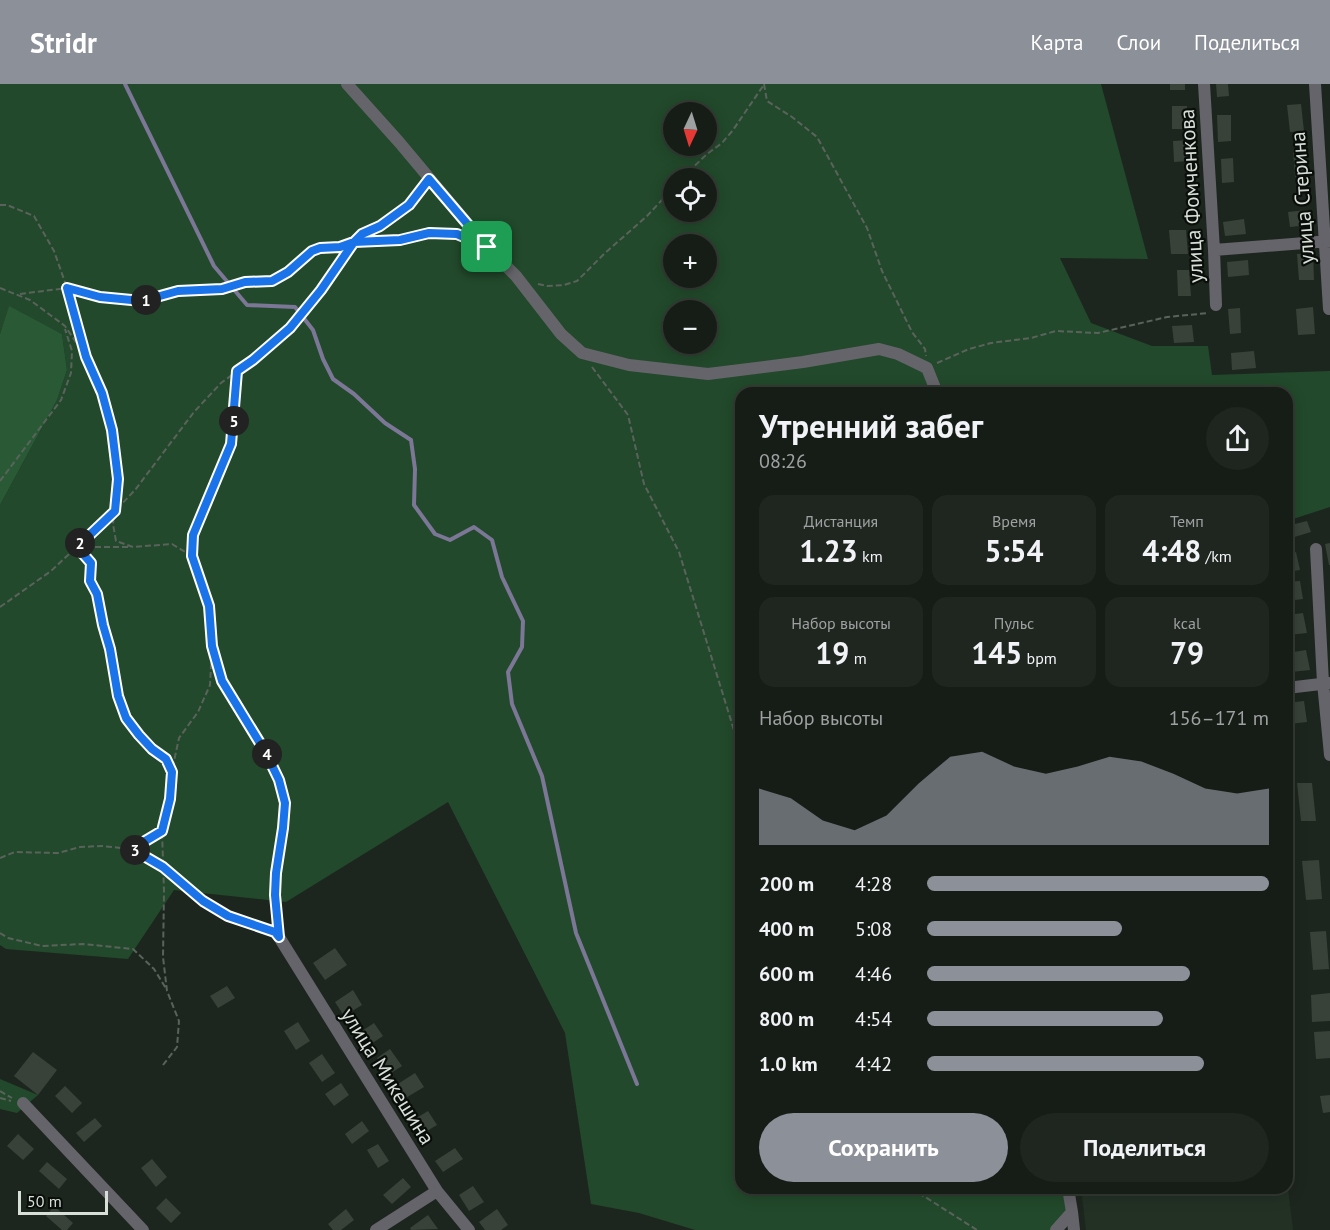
<!DOCTYPE html>
<html lang="ru">
<head>
<meta charset="utf-8">
<style>
	body { margin:0; font-family:"PT Sans",sans-serif; background:#1f251f; color:#f1f3f6; height:100vh; display:flex; flex-direction:column; font-size:22px; white-space:nowrap }
	* { box-sizing:border-box; margin:0 }
	p { font-size:20px; color:#9ea1a1 }
	.icon { flex:none; width:33px; height:33px; fill:none; stroke:currentColor; stroke-width:2; stroke-linecap:round; stroke-linejoin:round }
	.map { position:relative; flex:1; overflow:hidden }
	.sheet { position:absolute; left:735px; top:303px; width:558px; height:807px; display:flex; flex-direction:column; background:#161c16; border-radius:18px; box-shadow:0 3px 15px #0003,0 0 0 2px #353a35 }
	.sheet>* { flex:none }
	.needle { width:39px; rotate:184deg }
	.tools { position:absolute; left:663px; top:18px; display:grid; gap:12px }
	.tools a { display:grid; place-items:center; width:54px; height:54px; border-radius:50%; background:#161c16; box-shadow:0 3px 15px #0003,0 0 0 2px #353a35; font-size:30px }
	.scale { position:absolute; left:18px; bottom:15px; width:90px; box-sizing:border-box; padding-left:6px; border:3px solid #d8dfd9; border-top:0; font-size:16px; line-height:21px; white-space:nowrap; color:#d8dfd9; -webkit-text-stroke:4px #0a0e0a; paint-order:stroke }
	.pin { position:absolute; display:grid; place-items:center; width:51px; height:51px; color:#fff; margin:-26px; border-radius:12px; box-shadow:0 3px 9px #0006 }
	.km { position:absolute; width:30px; height:30px; margin:-15px; border-radius:50%; background:#222; color:#fff; font-size:16px; line-height:30px; text-align:center }
	.round { display:grid; place-items:center; flex:none; width:63px; height:63px; border-radius:32px; background:#1f251f }
	.overview { display:flex; align-items:center; justify-content:space-between; height:102px; padding:0 24px }
	h1 { font-size:33px; font-weight:600; line-height:45px }
	.figures { display:grid; grid-template-columns:repeat(3,1fr); gap:9px; height:102px; padding:6px 24px }
	.figures div { display:grid; align-content:center; border-radius:15px; background:#1f251f; text-align:center }
	.figures b { font-size:30px; font-weight:600 }
	.figures small { font-size:16px; font-weight:400 }
	.figures p { font-size:16px }
	.chart { height:168px; padding:12px 24px }
	.chart p { display:flex; justify-content:space-between }
	.chart svg { width:100%; height:108px; margin-top:6px; fill:#8c9099; opacity:.7 }
	.primary-button { display:flex; gap:12px; margin-top:auto; padding:12px 24px }
	.primary-button a { flex:1; height:69px; border-radius:36px; background:#8c9099; color:#fff; font-size:24px; font-weight:600; line-height:69px; text-align:center }
	.primary-button a+a { background:#1f251f; color:#f1f3f6 }
	ul { padding:0 24px; list-style:none; font-size:20px }
	li { display:grid; grid-template-columns:96px 72px 1fr; align-items:center; height:45px }
	li i { height:15px; border-radius:8px; background:#8c9099 }
	header { display:flex; align-items:center; gap:36px; box-sizing:border-box; height:84px; padding:0 30px; background:#8c9099; color:#fff }
	header strong { font-size:28px }
	nav { display:flex; gap:33px; margin-inline-start:auto; font-size:21px }
	.map>svg:first-child { display:block }
	.built { fill:#233125 }
	.green { fill:#22492b; fill-rule:evenodd }
	.forest { fill:#295a35 }
	.lines { fill:none; stroke-linecap:round; stroke-linejoin:round }
	.stream { stroke:#7c7697; stroke-width:4 }
	.building { fill:#384239 }
	.path { stroke:#5a635b; stroke-width:2; stroke-dasharray:6 3; stroke-linecap:butt }
	.minor { stroke:#65646a; stroke-width:12 }
	.route-casing { stroke:#fff; stroke-width:12 }
	.route { stroke:#1a73e8; stroke-width:8 }
	.labels { text-anchor:middle; dominant-baseline:central; stroke-width:4.5; stroke-linejoin:round; paint-order:stroke }
	.street-label { font-size:21px; fill:#d8dfd9; stroke:#0a0e0a }
</style>
</head>
<body>
<header>
<strong>Stridr</strong>
<nav><a>Карта</a><a>Слои</a><a>Поделиться</a></nav>
</header>
<div class="map">
<svg width="1330" height="1146" viewBox="0 0 1330 1146">
	<rect width="100%" height="100%" fill="#1d261e"/>
	<!-- built -->
	<path class="built" d="M1287,1097L1293,1146H1086L1081,1104H1287Z"/>
	<!-- green -->
	<path class="green" d="M0,0H1101L1148,175L1060,174L1091,239L1152,262H1208L1212,291L1330,287V423L1287,437V309H741V1104H1068L1072,1128L1056,1146H695L639,1129L591,1120L565,949L448,718L286,818L174,806L128,875L6,865L0,861V421L57,316L67,286L62,250L9,223L0,250ZM674,28H706V62H674ZM674,94H706V128H674ZM674,160H706V194H674ZM674,226H706V260H674Z
		M0,995L38,1011L17,1029L0,1025Z"/>
	<!-- forest -->
	<path class="forest" d="M9,222L62,250L67,286L57,316L0,421V250Z"/>
	<g class="lines">
		<!-- stream -->
		<path class="stream" d="M125,0L214,182L247,221L295,223L313,246L323,275L333,295L354,310L385,339L411,356L415,385L414,421L435,450L450,456L474,443L492,456L502,493L523,537L522,563L508,588L512,620L542,692L576,849L637,1000"/>
	</g>
	<!-- building -->
	<path class="building" d="M1170,0H1185V6H1170Z
		M1216,0H1228L1229,12L1217,13Z
		M1301,20L1304,47L1290,48L1287,21Z
		M1172,22H1187V45H1172Z
		M1217,31H1231V57L1218,58Z
		M1189,56V77L1174,78L1173,57Z
		M1293,65H1307L1308,92L1295,93Z
		M1233,74L1234,98L1222,99L1221,75Z
		M1307,126L1309,141L1290,143L1288,128Z
		M1244,135L1246,150L1225,152L1223,138Z
		M1169,146H1186L1188,170H1171Z
		M1297,170H1313L1314,196H1299Z
		M1248,176L1249,191L1228,193L1227,178Z
		M1177,186H1189L1191,212H1178Z
		M1313,223L1315,250L1298,251L1296,225Z
		M1240,224L1241,249L1230,250L1228,225Z
		M1192,241L1194,258L1174,259L1172,242Z
		M1254,267L1256,284L1232,286L1231,269Z
		M1307,437L1311,448L1291,454L1287,442Z
		M1330,459V481H1329L1325,460Z
		M1296,468L1300,486L1287,488V470Z
		M1300,497L1303,515L1287,517V498Z
		M1303,529L1307,549L1288,551L1287,531Z
		M1306,566L1310,586L1291,588L1287,569Z
		M1304,617L1307,638L1289,640L1287,619Z
		M1297,699H1312L1316,737H1301Z
		M1319,776L1322,815L1306,816L1302,777Z
		M1326,847L1329,885L1313,886L1310,848Z
		M335,864L347,881L325,896L313,879Z
		M227,902L235,914L218,924L210,912Z
		M353,906L362,921L344,932L335,918Z
		M1330,909V937L1312,938L1311,911Z
		M298,938L310,957L296,966L284,947Z
		M374,939L383,952L368,962L359,949Z
		M1330,947V974L1316,975L1314,948Z
		M390,965L402,982L388,991L377,974Z
		M33,968L57,986L38,1011L14,992Z
		M322,970L335,989L322,998L309,979Z
		M415,989L424,1003L399,1018L390,1005Z
		M341,999L349,1011L334,1022L325,1010Z
		M65,1002L82,1019L72,1029L55,1012Z
		M1330,1011V1028L1323,1029L1320,1012Z
		M428,1027L437,1041L422,1050L413,1036Z
		M95,1034L102,1042L84,1058L76,1049Z
		M362,1037L369,1047L352,1060L345,1050Z
		M18,1050L34,1065L23,1076L7,1062Z
		M378,1060L389,1077L378,1084L367,1066Z
		M455,1064L463,1075L443,1088L435,1077Z
		M152,1075L167,1093L156,1103L141,1084Z
		M47,1078L67,1095L59,1105L39,1087Z
		M403,1094L411,1103L392,1120L383,1111Z
		M473,1102L484,1118L469,1127L459,1111Z
		M166,1114L181,1129L171,1139L156,1124Z
		M54,1122L73,1139L67,1146H62L46,1132Z
		M346,1125L354,1136L341,1146H333L328,1140Z
		M497,1125L508,1141L501,1146H485L479,1138Z
		M428,1131L438,1145L411,1146L410,1144Z"/>
	<g class="lines">
		<!-- path -->
		<path class="path" d="M764,0L767,17L792,33L817,53L867,144L882,187L912,248L925,265L926,272
			M682,94L707,70L722,59L733,46L763,2
			M0,121H7L34,132L54,167L67,204L85,269
			M538,200L547,202L564,201L577,197L604,170L647,132L674,103
			M0,204L30,216L65,242L86,273L102,309L112,346L118,395L113,440L116,457L133,463L172,460L192,472L209,522L212,562L222,597L266,669L280,696L285,719L283,744L276,789L275,811L277,841
			M20,210L67,204L100,213L142,217L178,207L222,205L245,198L272,197L288,188L312,167L319,164L340,163L354,158L400,156L429,149L457,150L462,152
			M937,279L969,265L991,259L1031,254L1056,247L1098,249L1167,233L1209,229
			M592,283L628,331L644,400L679,468L741,669
			M0,397L61,316L71,289L72,267L65,245
			M77,463L91,479L90,497L97,510L103,541L110,565L118,612L126,634L139,651L152,665L166,675L172,688
			M77,463H131
			M192,472L193,451L231,360L237,288
			M0,523L51,487L115,427L135,406L194,328L221,299L253,276L290,244L321,206L354,158L362,150L380,142L409,121L422,104
			M132,765L162,747
			M0,774L15,768L58,769L80,763L102,762L132,765L163,783L203,817L228,832L271,847
			M0,849L8,854L42,862L83,860L133,865L154,885L167,906
			M163,981L177,963L179,937L167,907L163,873L164,807L162,747L169,715L171,691L179,654L198,628L210,601L212,564
			M0,1007L12,1014
			M0,1014L11,1017
			M911,1104L977,1146"/>
		<!-- minor -->
		<path class="minor" d="M347,0L399,58L487,163L516,192L561,250L582,269L629,281L708,290L803,278L879,265L898,270L927,284L937,309
			M1204,0L1214,166L1216,221
			M1315,0L1329,225
			M1214,166L1330,157
			M1316,465L1323,599L1330,671
			M1287,604L1329,599
			M279,853L437,1107L469,1146
			M23,1019L143,1146
			M1068,1104L1072,1128L1074,1146
			M376,1146L437,1107
			M1056,1146L1072,1128"/>
	</g>
	<g class="lines">
		<!-- route casing -->
		<g class="route-casing">
			<path id="route" d="M487,163L457,150L429,149L400,156L354,158L340,163L320,164L312,167L288,188L272,197L245,198L222,205L178,207L142,217L100,213L67,204L86,273L102,309L112,346L118,395L115,427L77,463L91,479L90,497L97,510L103,541L110,565L118,612L126,634L139,651L152,665L166,675L172,688L170,715L162,747L132,765L163,783L203,817L228,832L275,848L279,853L275,811L276,789L283,744L285,719L279,696L266,669L222,597L212,562L209,522L192,472L193,451L231,360L237,287L253,276L290,244L321,206L354,158L362,150L380,142L409,121L429,95L487,163"/>
		</g>
		<!-- route -->
		<use href="#route" class="route"/>
	</g>
	<g class="labels">
		<!-- street labels -->
		<g class="street-label">
			<text transform="translate(1191 112) rotate(-93)">улица Фомченкова</text>
			<text transform="translate(1302 114) rotate(-94)">улица Стерина</text>
			<text transform="translate(388 992) rotate(58)">улица Микешина</text>
		</g>
	</g>
</svg>
<div class="tools">
<a><svg class="needle" viewBox="-14 -14 28 28"><path d="M0-13l5 13h-10z" fill="#e53935"/><path d="M0 13l5-13h-10z" fill="#9ea1a1"/></svg></a>
<a><svg class="icon" aria-label="locate" viewBox="0 0 24 24"><circle cx="12" cy="12" r="6"/><path d="M12 2v4M12 18v4M2 12h4M18 12h4"/></svg></a>
<a>+</a>
<a>−</a>
</div>
<div class="scale">50 m</div>
<div class="pin" style="left:487px;top:163px;background:#1e9e55"><svg class="icon" aria-label="arrive" viewBox="0 0 24 24"><path d="M6 21V4h12l-3 4 3 4H6"/></svg></div>
<b class="km" style="left:146px;top:216px">1</b>
<b class="km" style="left:80px;top:459px">2</b>
<b class="km" style="left:135px;top:766px">3</b>
<b class="km" style="left:267px;top:670px">4</b>
<b class="km" style="left:234px;top:337px">5</b>
<section class="sheet">
<div class="overview"><div><h1>Утренний забег</h1><p>08:26</p></div><a class="round"><svg class="icon" aria-label="share" viewBox="0 0 24 24"><path d="M12 15V3M7 8l5-5 5 5M5 13v7h14v-7"/></svg></a></div>
<div class="figures">
<div><p>Дистанция</p><b>1.23<small> km</small></b></div>
<div><p>Время</p><b>5:54</b></div>
<div><p>Темп</p><b>4:48<small> /km</small></b></div>
</div>
<div class="figures">
<div><p>Набор высоты</p><b>19<small> m</small></b></div>
<div><p>Пульс</p><b>145<small> bpm</small></b></div>
<div><p>kcal</p><b>79</b></div>
</div>
<div class="chart"><p><span>Набор высоты</span>156–171 m</p>
<svg viewBox="0 0 160 44" preserveAspectRatio="none"><path d="M0 44V21L10 25L20 34L30 38L40 32L50 19L60 8L70 6L80 12L90 15L100 12L110 8L120 10L130 15L140 21L150 23L160 21V44z"/></svg>
</div>
<ul>
<li><b>200 m</b>4:28<i style="width:100%"></i></li>
<li><b>400 m</b>5:08<i style="width:57%"></i></li>
<li><b>600 m</b>4:46<i style="width:77%"></i></li>
<li><b>800 m</b>4:54<i style="width:69%"></i></li>
<li><b>1.0 km</b>4:42<i style="width:81%"></i></li>
</ul>
<div class="primary-button"><a>Сохранить</a><a>Поделиться</a></div>
</section>
</div>
</body>
</html>
